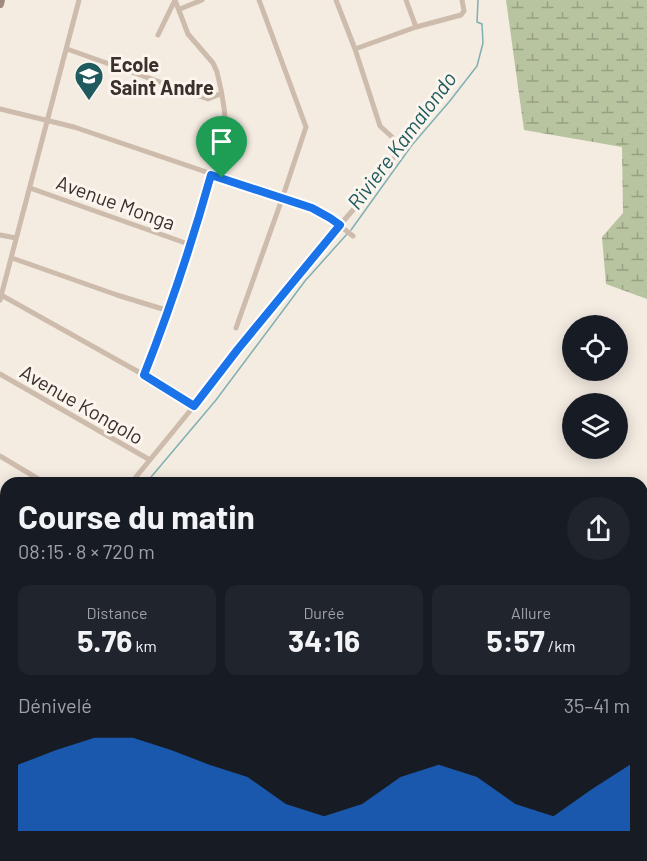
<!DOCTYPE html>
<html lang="fr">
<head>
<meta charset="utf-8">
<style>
	body { margin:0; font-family:Barlow,sans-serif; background:#20242c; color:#f1f3f6; height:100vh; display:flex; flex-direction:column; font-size:22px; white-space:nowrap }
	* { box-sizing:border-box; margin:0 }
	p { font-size:20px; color:#9ea1a6 }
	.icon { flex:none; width:33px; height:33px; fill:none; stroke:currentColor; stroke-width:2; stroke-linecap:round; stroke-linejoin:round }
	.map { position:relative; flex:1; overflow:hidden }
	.details { position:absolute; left:0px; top:477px; width:648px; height:384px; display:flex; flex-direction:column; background:#171b24; border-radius:18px 18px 0 0; box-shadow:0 3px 15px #0003 }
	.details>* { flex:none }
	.buttons { position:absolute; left:562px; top:315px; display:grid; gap:12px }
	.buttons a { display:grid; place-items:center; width:66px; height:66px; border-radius:50%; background:#171b24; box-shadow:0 3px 15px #0003; font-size:30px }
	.pin { position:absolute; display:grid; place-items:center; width:51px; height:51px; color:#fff; margin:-62px -26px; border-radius:50% 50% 50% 0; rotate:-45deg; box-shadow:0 0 6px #0007 }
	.pin .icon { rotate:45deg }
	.round { display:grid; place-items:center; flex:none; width:63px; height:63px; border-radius:32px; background:#20242c }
	.summary { display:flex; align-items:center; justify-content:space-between; height:102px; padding:0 18px }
	h1 { font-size:33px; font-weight:700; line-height:45px }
	.metrics { display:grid; grid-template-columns:repeat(3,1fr); gap:9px; height:102px; padding:6px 18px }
	.metrics div { display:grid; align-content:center; border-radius:12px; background:#20242c; text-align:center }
	.metrics b { font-size:30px; font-weight:700 }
	.metrics small { font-size:16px; font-weight:400 }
	.metrics p { font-size:16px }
	.chart { height:168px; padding:12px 18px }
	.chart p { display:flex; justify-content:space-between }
	.chart svg { width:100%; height:108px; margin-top:6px; fill:#1a73e8; opacity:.7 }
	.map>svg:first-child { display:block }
	.wetland { fill:url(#wetland-marsh) }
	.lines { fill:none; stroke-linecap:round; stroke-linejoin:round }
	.stream { stroke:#7fb0b2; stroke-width:1.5 }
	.street { stroke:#cdbbac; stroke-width:5 }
	.secondary { stroke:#a18a7d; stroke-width:8 }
	.rail-casing { stroke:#3b302b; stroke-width:4 }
	.rail { stroke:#fbf5ee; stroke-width:1.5; stroke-dasharray:4.5; stroke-linecap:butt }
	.route-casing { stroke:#fff; stroke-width:12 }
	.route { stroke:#1a73e8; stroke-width:8 }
	.labels { text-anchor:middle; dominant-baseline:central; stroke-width:6; stroke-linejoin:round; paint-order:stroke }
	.poi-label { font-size:20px; font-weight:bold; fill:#3b302b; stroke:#fbf5ee; text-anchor:start }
	.street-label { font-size:20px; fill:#3b302b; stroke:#fbf5ee }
	.water-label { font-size:21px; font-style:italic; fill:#1f5a5e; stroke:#fbf5ee }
</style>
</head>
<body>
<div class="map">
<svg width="647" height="861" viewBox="0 0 647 861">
	<defs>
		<pattern id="wetland-marsh" width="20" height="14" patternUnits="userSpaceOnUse" patternTransform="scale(1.5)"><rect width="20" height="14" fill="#b8c4a0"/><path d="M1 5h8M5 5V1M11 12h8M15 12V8" fill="none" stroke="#97a083"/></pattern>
	</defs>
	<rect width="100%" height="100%" fill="#f4ebe1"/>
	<!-- wetland -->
	<path class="wetland" d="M506,0H647V299L606,284L602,237L623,213L622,147L524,130Z"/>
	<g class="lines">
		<!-- stream -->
		<path class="stream" d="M351,230L412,145L449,102L477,66L483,43L482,24L477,22L478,0
			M146,483L216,400L305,281L347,234
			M0,647L6,641"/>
		<!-- street -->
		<path class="street" d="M175,0L188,34L213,63L217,72C226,107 230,142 222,178
			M336,0L355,49L380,126L392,137
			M406,0L416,27
			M180,9L202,0
			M158,35L175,0
			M67,49L205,98L208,99L220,94
			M355,49L416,27L461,15L464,11L462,0
			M0,109L74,127L312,208L330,218L353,236
			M30,188L191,245
			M0,235L16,238
			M12,258L117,295L169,311
			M1,295L144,375L194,406L240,346L340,225L379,180L400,148
			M0,300L79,0
			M236,328L282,199L306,127L259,0
			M0,374L150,460
			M144,375C170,309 192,243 211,175
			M0,456L45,483
			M131,483L194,406
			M0,566L6,572"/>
		<!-- secondary -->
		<path class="secondary" d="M0,4L1,0"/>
		<!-- rail casing -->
		<g class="rail-casing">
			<path id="rail" d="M642,825L647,827
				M0,839L6,834
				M168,855L205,861
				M3,858L20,855"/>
		</g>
		<!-- rail -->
		<use href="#rail" class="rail"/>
	</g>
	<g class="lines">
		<!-- route casing -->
		<g class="route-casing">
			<path id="route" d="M211,175L312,208L330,218L340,225L238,349L194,406L144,375C170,309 192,243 211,175Z"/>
		</g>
		<!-- route -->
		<use href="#route" class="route"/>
	</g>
	<!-- icons -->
	<defs>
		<g id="school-pin" transform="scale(1.5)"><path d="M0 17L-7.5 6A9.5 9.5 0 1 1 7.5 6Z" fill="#1f5a5e" stroke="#fbf5ee"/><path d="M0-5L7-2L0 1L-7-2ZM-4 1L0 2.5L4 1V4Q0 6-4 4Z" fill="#fff"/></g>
	</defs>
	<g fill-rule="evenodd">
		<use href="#school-pin" x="89" y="76"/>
	</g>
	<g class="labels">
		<!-- poi labels -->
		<g class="poi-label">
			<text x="110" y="64">Ecole<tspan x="110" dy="23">Saint Andre</tspan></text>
		</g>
		<!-- street labels -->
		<g class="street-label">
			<text transform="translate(116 202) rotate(20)">Avenue Monga</text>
			<text transform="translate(82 404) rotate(30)">Avenue Kongolo</text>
		</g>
		<!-- water labels -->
		<g class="water-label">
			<text transform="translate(401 140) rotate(-53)">Riviere Kamalondo</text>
		</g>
	</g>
</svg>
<div class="buttons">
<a><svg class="icon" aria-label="locate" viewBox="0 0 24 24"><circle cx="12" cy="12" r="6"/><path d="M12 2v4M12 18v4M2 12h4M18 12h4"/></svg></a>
<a><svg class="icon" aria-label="layers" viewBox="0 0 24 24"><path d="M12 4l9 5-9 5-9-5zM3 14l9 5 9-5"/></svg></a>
</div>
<div class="pin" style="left:222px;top:178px;background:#1e9e55"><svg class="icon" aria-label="arrive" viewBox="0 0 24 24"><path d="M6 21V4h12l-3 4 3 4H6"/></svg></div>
<section class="details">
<div class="summary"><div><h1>Course du matin</h1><p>08:15 · 8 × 720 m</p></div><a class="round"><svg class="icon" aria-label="share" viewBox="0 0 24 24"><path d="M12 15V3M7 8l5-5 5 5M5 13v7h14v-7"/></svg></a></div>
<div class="metrics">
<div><p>Distance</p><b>5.76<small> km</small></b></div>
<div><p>Durée</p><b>34:16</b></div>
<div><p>Allure</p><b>5:57<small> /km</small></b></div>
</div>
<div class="chart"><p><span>Dénivelé</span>35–41 m</p>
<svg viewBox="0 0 160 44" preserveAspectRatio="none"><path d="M0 44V17L10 11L20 6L30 6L40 11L50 17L60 22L70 33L80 38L90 33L100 22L110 17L120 22L130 33L140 38L150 27L160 17V44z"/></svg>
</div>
</section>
</div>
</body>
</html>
